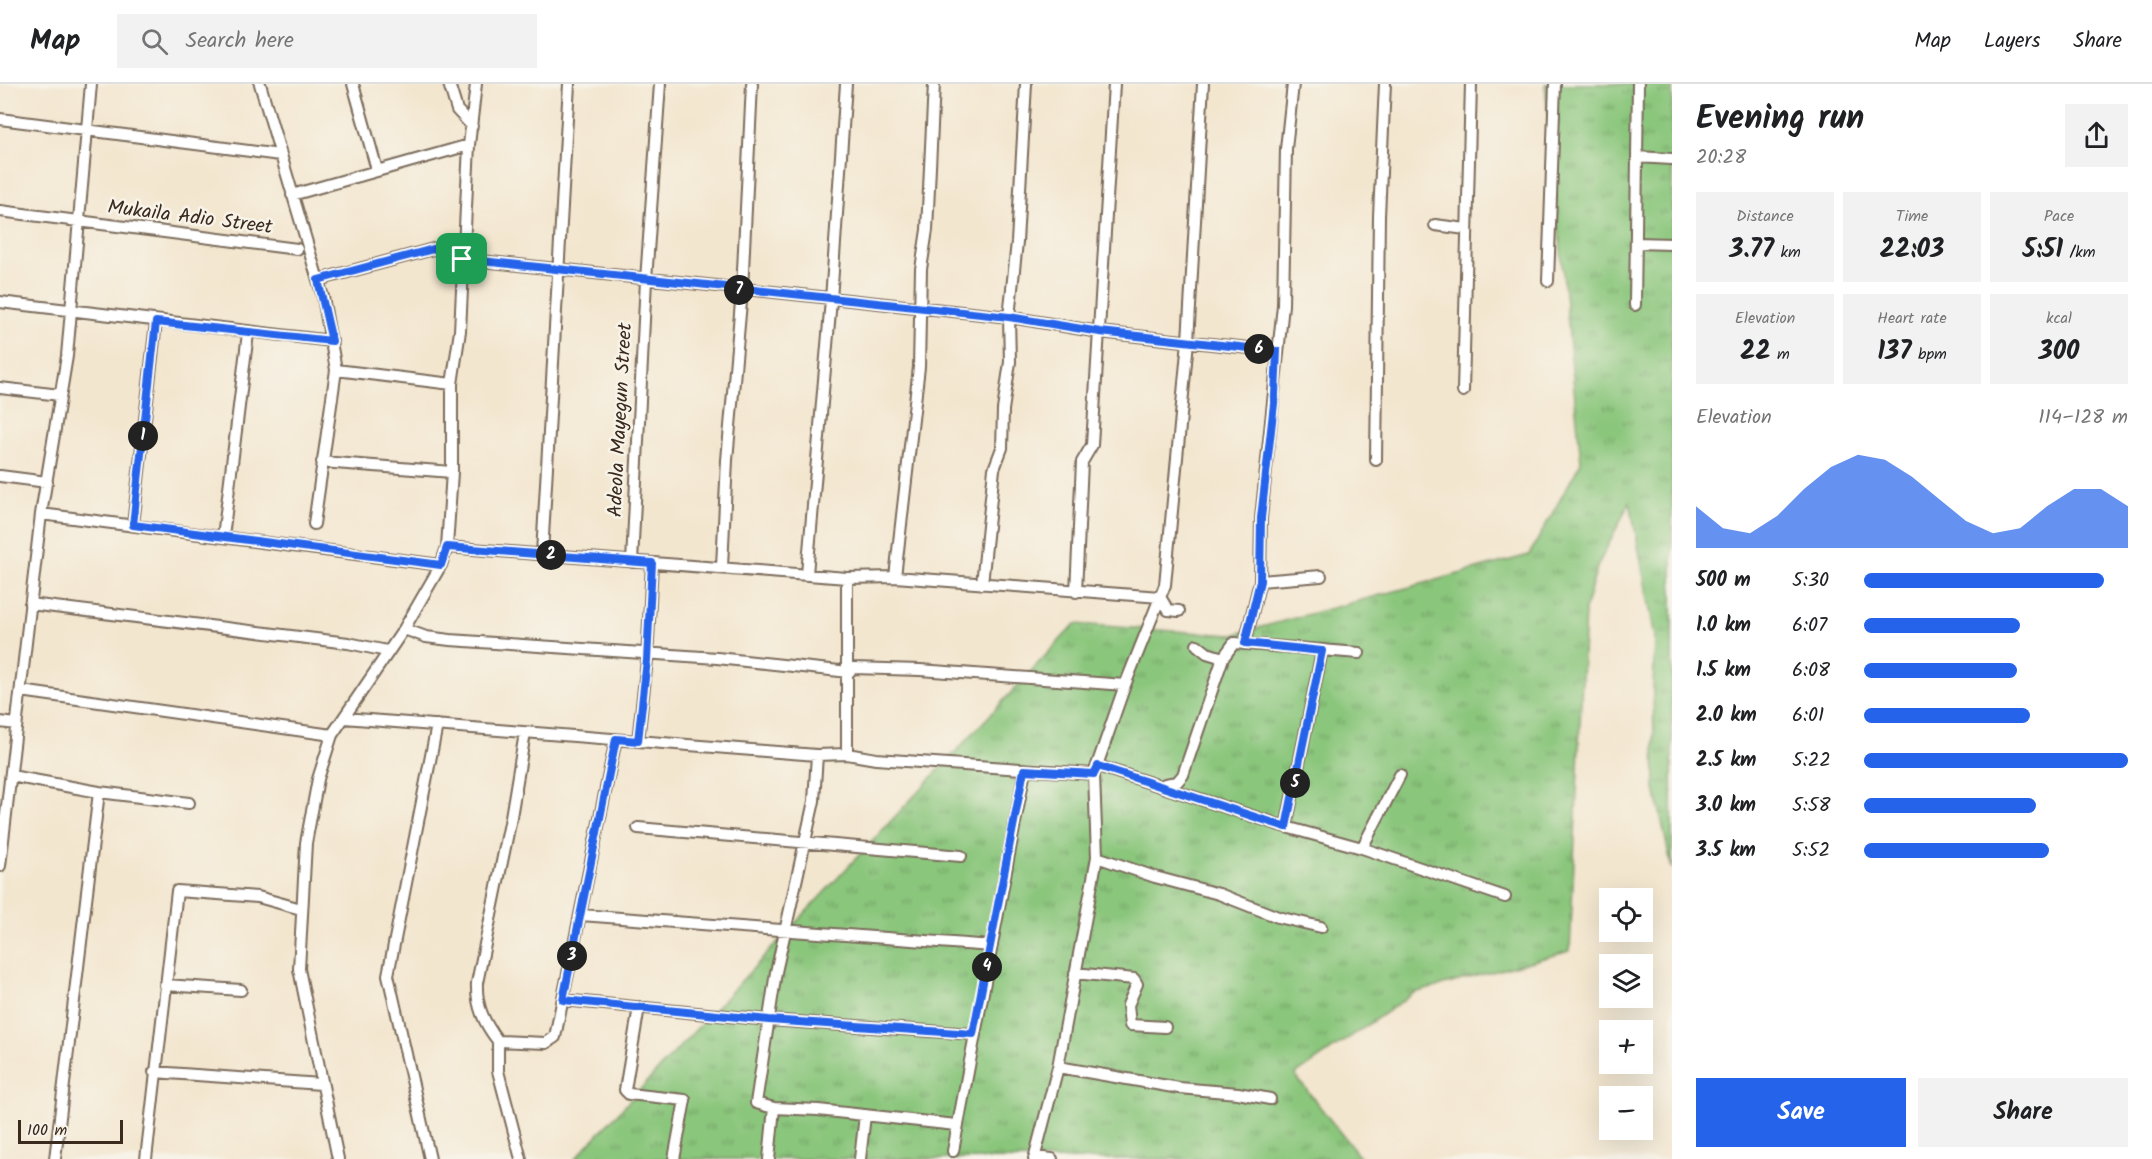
<!DOCTYPE html>
<html lang="en">
<head>
<meta charset="utf-8">
<style>
	body { margin:0; font-family:Kalam,sans-serif; background:#f2f2f2; color:#202124; height:100vh; display:flex; flex-direction:column; font-size:22px; white-space:nowrap }
	* { box-sizing:border-box; margin:0 }
	p { font-size:20px; color:#757577 }
	.icon { flex:none; width:33px; height:33px; fill:none; stroke:currentColor; stroke-width:2; stroke-linecap:round; stroke-linejoin:round }
	.map { position:relative; flex:1; overflow:hidden }
	.side { display:flex; flex-direction:column; background:#fff; width:480px }
	.side>* { flex:none }
	.tools { position:absolute; left:1599px; top:804px; display:grid; gap:12px }
	.tools a { display:grid; place-items:center; width:54px; height:54px; border-radius:0px; background:#fff; box-shadow:0 6px 24px #0002; font-size:30px }
	.scale { position:absolute; left:18px; bottom:15px; width:105px; box-sizing:border-box; padding-left:6px; border:3px solid #3b2a1e; border-top:0; font-size:16px; line-height:21px; white-space:nowrap; color:#3b2a1e; -webkit-text-stroke:4px #f7f3e8; paint-order:stroke }
	.pin { position:absolute; display:grid; place-items:center; width:51px; height:51px; color:#fff; margin:-26px; border-radius:12px; box-shadow:0 3px 9px #0006 }
	.km { position:absolute; width:30px; height:30px; margin:-15px; border-radius:50%; background:#222; color:#fff; font-size:16px; line-height:30px; text-align:center }
	.round { display:grid; place-items:center; flex:none; width:63px; height:63px; border-radius:0px; background:#f2f2f2 }
	.overview { display:flex; align-items:center; justify-content:space-between; height:102px; padding:0 24px }
	h1 { font-size:33px; font-weight:700; line-height:45px }
	.figures { display:grid; grid-template-columns:repeat(3,1fr); gap:9px; height:102px; padding:6px 24px }
	.figures div { display:grid; align-content:center; border-radius:0px; background:#f2f2f2; text-align:center }
	.figures b { font-size:26px; font-weight:700 }
	.figures small { font-size:16px; font-weight:400 }
	.figures p { font-size:16px }
	.chart { height:168px; padding:12px 24px }
	.chart p { display:flex; justify-content:space-between }
	.chart svg { width:100%; height:108px; margin-top:6px; fill:#2563eb; opacity:.7 }
	.button { display:flex; gap:12px; margin-top:auto; padding:12px 24px }
	.button a { flex:1; height:69px; border-radius:0px; background:#2563eb; color:#fff; font-size:24px; font-weight:700; line-height:69px; text-align:center }
	.button a+a { background:#f2f2f2; color:#202124 }
	ul { padding:0 24px; list-style:none; font-size:20px }
	li { display:grid; grid-template-columns:96px 72px 1fr; align-items:center; height:45px }
	li i { height:15px; border-radius:8px; background:#2563eb }
	header { display:flex; align-items:center; gap:36px; box-sizing:border-box; height:84px; padding:0 30px; background:#fff; border-bottom:2px solid #e0e0e0 }
	header strong { font-size:28px }
	nav { display:flex; gap:33px; margin-inline-start:auto; font-size:21px }
	.search { width:420px; height:54px; background:#f2f2f2; display:flex; align-items:center; gap:15px; box-sizing:border-box; padding:0 21px; border-radius:0px; color:#757577; font-size:22px }
	main { display:flex; flex:1; min-height:0 }
	.map>svg:first-child { display:block }
	.grass { fill:url(#grass-tufts); stroke:#62784d; stroke-width:1.5 }
	.lines { fill:none; stroke-linecap:round; stroke-linejoin:round }
	.minor-casing { stroke:#7b6c5c; stroke-width:14 }
	.minor { stroke:#fff; stroke-width:10 }
	.route-casing { stroke:#fff; stroke-width:12 }
	.route { stroke:#2563eb; stroke-width:8 }
	.labels { text-anchor:middle; dominant-baseline:central; stroke-width:5; stroke-linejoin:round; paint-order:stroke }
	.street-label { font-size:20px; fill:#3b2a1e; stroke:#f7f3e8 }
</style>
</head>
<body>
<header>
<strong>Map</strong>
<div class="search"><svg class="icon" aria-label="search" viewBox="0 0 24 24"><circle cx="10" cy="10" r="6"/><path d="M15 15l6 6"/></svg>Search here</div>
<nav><a>Map</a><a>Layers</a><a>Share</a></nav>
</header>
<main>
<div class="map">
<svg width="1672" height="1075" viewBox="0 0 1672 1075">
	<defs>
		<pattern id="grass-tufts" width="24" height="20" patternUnits="userSpaceOnUse" patternTransform="scale(1.5)"><rect width="24" height="20" fill="#8ac67c"/><path d="M3 7l-1-3M5 7V3M7 7l1-3M15 17l-1-3M17 17v-4M19 17l1-3" fill="none" stroke="#72a165"/></pattern>
	</defs>
	<rect width="100%" height="100%" fill="#f7f3e8"/>
	<filter id="ink" filterUnits="userSpaceOnUse"><feTurbulence type="fractalNoise" baseFrequency=".0167" numOctaves="2"/><feDisplacementMap in="SourceGraphic" scale="12" xChannelSelector="R" yChannelSelector="G"/><feConvolveMatrix kernelMatrix="1 2 1 2 8 2 1 2 1" color-interpolation-filters="sRGB"/></filter>
	<filter id="wash" filterUnits="userSpaceOnUse"><feTurbulence type="fractalNoise" baseFrequency=".008" numOctaves="4" result="noise"/><feDisplacementMap in="SourceGraphic" scale="24" xChannelSelector="R" yChannelSelector="G"/><feGaussianBlur stdDeviation="1.35" result="paint"/><feColorMatrix in="noise" values="0 0 0 0 0 0 0 0 0 0 0 0 0 0 0 0 0 1.4 0 .05"/><feComposite in="paint" operator="in"/></filter>
	<g filter="url(#wash)">
		<rect width="100%" height="100%" fill="#f3e6cf"/>
		<!-- grass -->
		<path class="grass" d="M1545,0H1672V785L1655,705L1653,604L1655,553L1630,418L1597,483L1585,526L1570,867L1414,909L1295,991L1361,1075H575L1075,540L1232,551L1529,471L1581,378Z"/>
	</g>
	<g filter="url(#ink)">
		<g class="lines">
			<!-- minor casing -->
			<g class="minor-casing">
				<path id="minor" d="M260,0L323,213L336,286L314,440
					M353,0L377,86
					M449,0L457,26L472,42
					M0,35L280,71
					M1637,73L1672,75
					M292,111L469,61
					M0,127L297,165
					M1435,141L1466,145
					M1636,159L1672,160
					M462,175L1009,233L1099,248L1277,267
					M318,196L463,157
					M1548,197L1555,0
					M0,218L332,257
					M1635,221L1638,0
					M336,286L452,300
					M0,304L60,311
					M1463,307L1471,0
					M1376,376L1379,132L1385,0
					M322,378L452,388
					M0,392L47,398
					M41,430L441,481
					M133,441L156,238
					M223,453L248,249
					M447,463L847,494L895,493L1160,513
					M542,470L569,0
					M632,478L646,196L660,0
					M722,483L727,376L742,207L752,0
					M807,490L831,216L846,0
					M895,493L919,283L921,185L927,146L934,0
					M1260,497L1321,492
					M982,500L994,385L1002,364L1003,326L1010,278L1009,233L1017,158L1026,0
					M1076,508L1082,378L1092,361L1114,0
					M1160,513L1168,526L1179,527
					M30,520L348,559L387,567
					M404,545L426,553L450,556L717,574L849,588L853,584L920,586L1125,601
					M1245,559L1260,497L1261,434L1283,221L1286,65L1293,0
					M1197,561L1207,569L1223,574
					M21,607L332,651
					M344,634L817,671L847,670L876,675L1094,690
					M0,638L16,640
					M525,649L510,739L477,899C476,922 484,939 498,957L546,959L555,953L616,655
					M638,657L647,576L652,479
					M847,670V494
					M817,671L814,717L776,888L756,1019L774,1024L818,1026L956,1041
					M1098,682L1286,743L1362,764L1505,813
					M11,692L99,708L189,719
					M1165,700L1177,698L1183,691L1223,574L1234,559L1359,569
					M1286,743L1322,567
					M638,744L961,772
					M1362,764L1400,691
					M1097,773L1155,793L1219,810L1278,833L1321,843
					M0,782L41,430L67,272L91,0
					M581,831L992,862
					M1075,889L1134,895L1137,900L1128,921L1130,941L1165,943
					M165,901L241,906
					M563,916L769,936L973,950
					M639,923L625,1006L629,1010L685,1016L674,1075
					M498,957V987L521,1075
					M1058,983L1179,1004L1238,1009L1270,1015
					M154,988L321,1000
					M953,1067L1025,686
					M1035,1073L1052,1075
					M55,1075L99,708
					M146,1075L177,807L258,813L301,825
					M338,1075L299,885L306,759L318,695L332,651L404,545L441,481L447,463L452,388V300L460,247L469,61L476,0
					M430,1075L388,891L437,641
					M769,1075L774,1024
					M860,1075L865,1031
					M1034,1075L1058,983L1097,773L1094,690L1125,601L1165,501L1188,257L1203,0"/>
			</g>
			<!-- minor -->
			<use href="#minor" class="minor"/>
		</g>
	</g>
	<g class="lines" filter="url(#ink)">
		<!-- route casing -->
		<g class="route-casing">
			<path id="route" d="M463,157L462,175L1009,233L1100,248L1277,267L1275,311L1261,434L1260,497L1245,559L1322,567L1286,743L1098,682L1094,690L1024,686L973,950L769,936L563,916L616,655L638,657L647,576L652,479L447,463L441,481L133,441L156,238L332,257L318,196Z"/>
		</g>
		<!-- route -->
		<use href="#route" class="route"/>
	</g>
	<g class="labels">
		<!-- street labels -->
		<g class="street-label">
			<text transform="translate(190 134) rotate(7)">Mukaila Adio Street</text>
			<text transform="translate(621 336) rotate(-87)">Adeola Mayegun Street</text>
		</g>
	</g>
</svg>
<div class="tools">
<a><svg class="icon" aria-label="locate" viewBox="0 0 24 24"><circle cx="12" cy="12" r="6"/><path d="M12 2v4M12 18v4M2 12h4M18 12h4"/></svg></a>
<a><svg class="icon" aria-label="layers" viewBox="0 0 24 24"><path d="M12 4l9 5-9 5-9-5zM3 14l9 5 9-5"/></svg></a>
<a>+</a>
<a>−</a>
</div>
<div class="scale">100 m</div>
<div class="pin" style="left:462px;top:175px;background:#1e9e55"><svg class="icon" aria-label="arrive" viewBox="0 0 24 24"><path d="M6 21V4h12l-3 4 3 4H6"/></svg></div>
<b class="km" style="left:143px;top:352px">1</b>
<b class="km" style="left:551px;top:471px">2</b>
<b class="km" style="left:572px;top:872px">3</b>
<b class="km" style="left:987px;top:883px">4</b>
<b class="km" style="left:1295px;top:699px">5</b>
<b class="km" style="left:1259px;top:265px">6</b>
<b class="km" style="left:739px;top:206px">7</b>
</div>
<section class="side">
<div class="overview"><div><h1>Evening run</h1><p>20:28</p></div><a class="round"><svg class="icon" aria-label="share" viewBox="0 0 24 24"><path d="M12 15V3M7 8l5-5 5 5M5 13v7h14v-7"/></svg></a></div>
<div class="figures">
<div><p>Distance</p><b>3.77<small> km</small></b></div>
<div><p>Time</p><b>22:03</b></div>
<div><p>Pace</p><b>5:51<small> /km</small></b></div>
</div>
<div class="figures">
<div><p>Elevation</p><b>22<small> m</small></b></div>
<div><p>Heart rate</p><b>137<small> bpm</small></b></div>
<div><p>kcal</p><b>300</b></div>
</div>
<div class="chart"><p><span>Elevation</span>114–128 m</p>
<svg viewBox="0 0 160 44" preserveAspectRatio="none"><path d="M0 44V27L10 36L20 38L30 31L40 20L50 11L60 6L70 8L80 15L90 24L100 33L110 38L120 36L130 27L140 20L150 20L160 27V44z"/></svg>
</div>
<ul>
<li><b>500 m</b>5:30<i style="width:91%"></i></li>
<li><b>1.0 km</b>6:07<i style="width:59%"></i></li>
<li><b>1.5 km</b>6:08<i style="width:58%"></i></li>
<li><b>2.0 km</b>6:01<i style="width:63%"></i></li>
<li><b>2.5 km</b>5:22<i style="width:100%"></i></li>
<li><b>3.0 km</b>5:58<i style="width:65%"></i></li>
<li><b>3.5 km</b>5:52<i style="width:70%"></i></li>
</ul>
<div class="button"><a>Save</a><a>Share</a></div>
</section>
</main>
</body>
</html>
